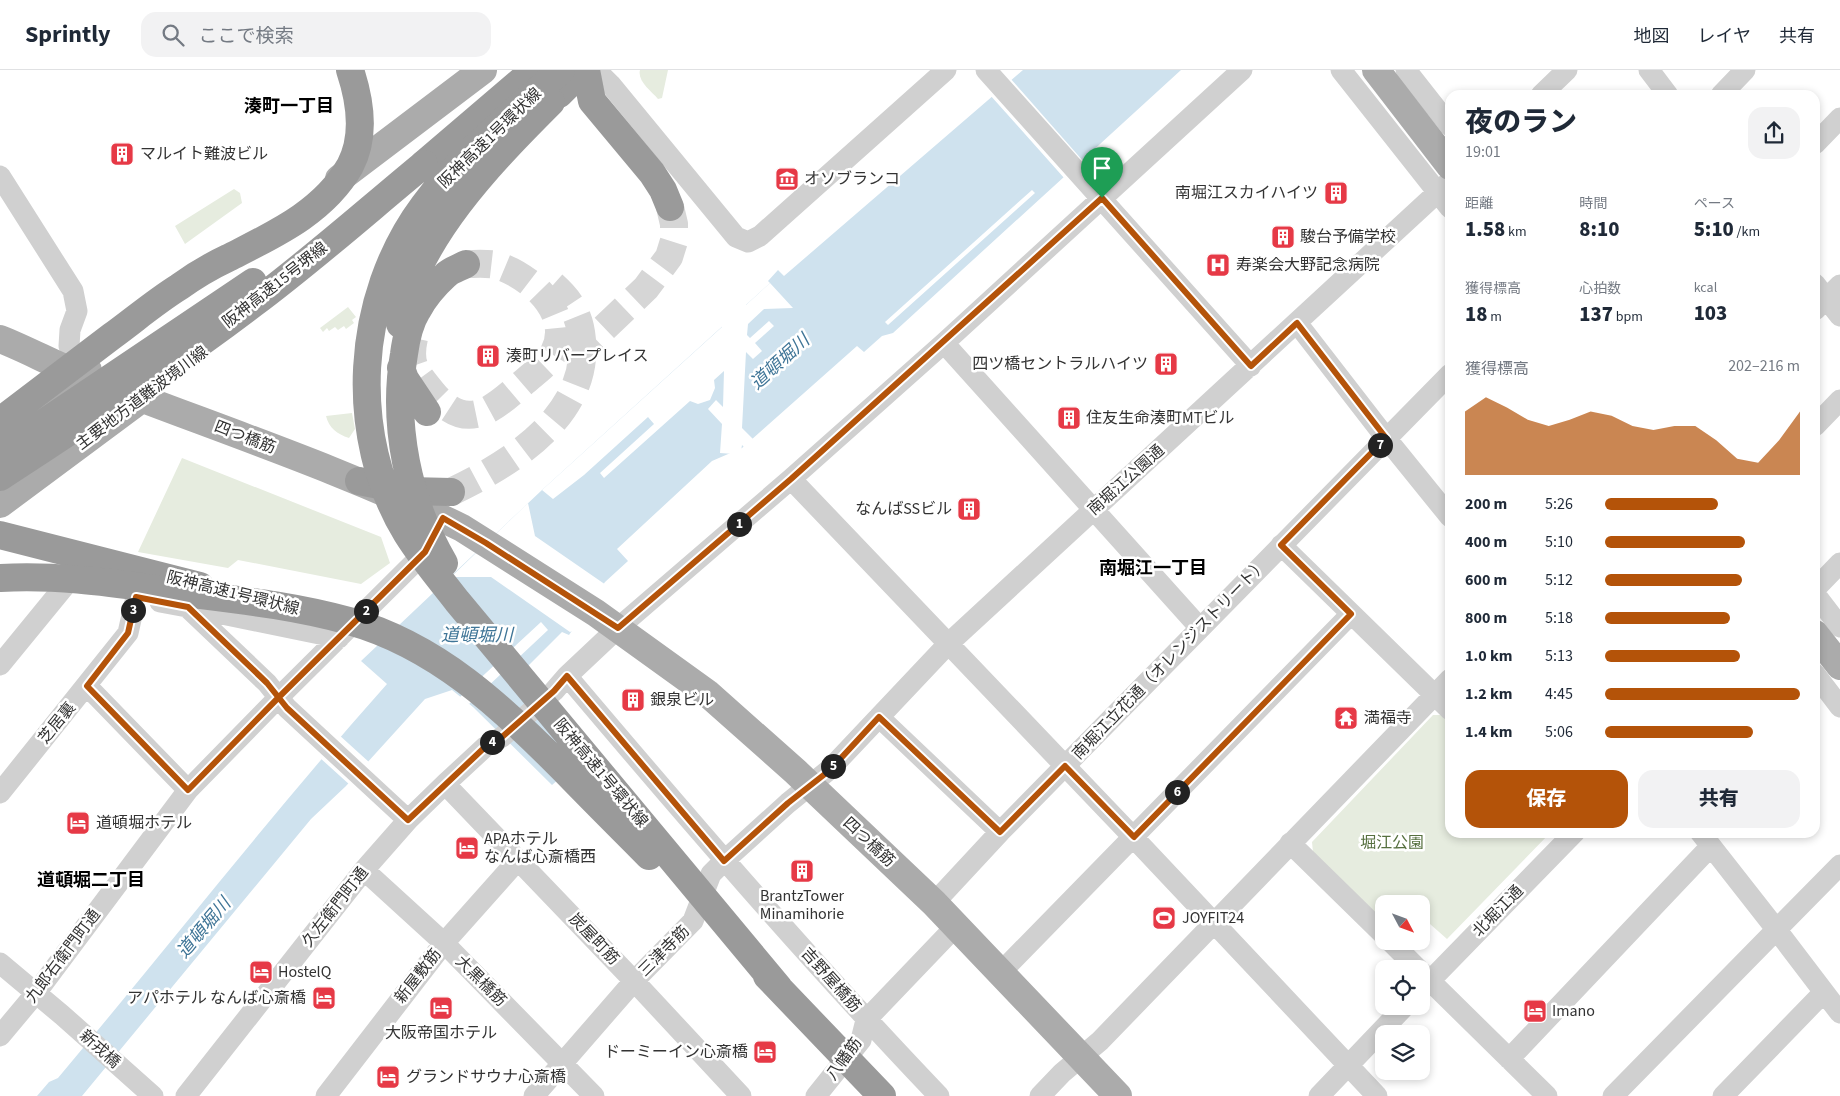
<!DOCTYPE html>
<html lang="ja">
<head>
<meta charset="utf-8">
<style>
	body { margin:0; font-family:"Source Sans 3","Noto Sans JP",sans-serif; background:#f2f2f3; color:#1f2937; height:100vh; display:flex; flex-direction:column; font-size:19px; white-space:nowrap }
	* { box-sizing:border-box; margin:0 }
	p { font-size:16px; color:#747a83 }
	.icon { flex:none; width:28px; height:28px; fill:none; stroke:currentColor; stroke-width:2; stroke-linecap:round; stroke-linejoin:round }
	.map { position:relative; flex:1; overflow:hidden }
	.sheet { position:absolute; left:1445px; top:20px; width:375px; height:748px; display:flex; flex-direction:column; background:#fff; border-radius:15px; box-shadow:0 2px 8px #0003 }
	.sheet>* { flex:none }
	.needle { width:32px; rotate:131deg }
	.buttons { position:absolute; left:1375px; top:825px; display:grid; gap:10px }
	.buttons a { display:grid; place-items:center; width:55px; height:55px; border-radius:10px; background:#fff; box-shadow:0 2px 8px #0003; font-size:25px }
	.pin { position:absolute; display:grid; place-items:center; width:42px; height:42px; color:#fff; margin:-51px -21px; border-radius:50% 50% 50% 0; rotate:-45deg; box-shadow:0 0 5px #0007 }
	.pin .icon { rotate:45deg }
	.km { position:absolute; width:25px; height:25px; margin:-12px; border-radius:50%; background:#222; color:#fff; font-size:14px; line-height:25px; text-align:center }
	.round { display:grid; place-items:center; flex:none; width:52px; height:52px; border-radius:15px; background:#f2f2f3 }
	.headline { display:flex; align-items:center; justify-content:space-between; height:85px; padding:0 20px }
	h1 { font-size:28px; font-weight:800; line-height:38px }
	.stats { display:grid; grid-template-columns:repeat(3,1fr); gap:8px; height:85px; padding:5px 20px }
	.stats div { display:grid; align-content:center }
	.stats b { font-size:21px; font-weight:800 }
	.stats small { font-size:14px; font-weight:400 }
	.stats p { font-size:14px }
	.chart { height:140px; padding:10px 20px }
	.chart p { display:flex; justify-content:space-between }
	.chart svg { width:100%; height:90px; margin-top:5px; fill:#b45309; opacity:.7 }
	.button { display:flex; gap:10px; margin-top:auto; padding:10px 20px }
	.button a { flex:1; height:58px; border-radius:15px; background:#b45309; color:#fff; font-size:20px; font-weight:800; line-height:58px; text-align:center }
	.button a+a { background:#f2f2f3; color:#1f2937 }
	ul { padding:0 20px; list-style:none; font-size:16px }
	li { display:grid; grid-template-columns:80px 60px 1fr; align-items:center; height:38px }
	li i { height:12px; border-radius:6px; background:#b45309 }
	header { display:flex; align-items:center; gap:30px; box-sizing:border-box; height:70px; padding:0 25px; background:#fff; border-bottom:1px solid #e0e1e3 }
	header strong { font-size:24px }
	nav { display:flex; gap:28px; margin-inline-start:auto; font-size:18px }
	.search { width:350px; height:45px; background:#f2f2f3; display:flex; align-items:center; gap:12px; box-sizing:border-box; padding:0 18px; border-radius:15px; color:#747a83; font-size:19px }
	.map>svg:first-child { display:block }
	.green { fill:#e6ecdf }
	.water { fill:#cfe2ee }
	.pier { fill:#fff }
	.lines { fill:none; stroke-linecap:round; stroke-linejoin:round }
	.highway-tunnel { stroke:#d6d6d6; stroke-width:28; stroke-dasharray:28 14; stroke-linecap:butt }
	.minor { stroke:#d0d0d0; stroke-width:21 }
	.major { stroke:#ababab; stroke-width:28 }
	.highway { stroke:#9a9a9a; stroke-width:28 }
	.highway-bridge { stroke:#9a9a9a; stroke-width:28 }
	.route-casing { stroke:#fff; stroke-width:10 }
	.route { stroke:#b45309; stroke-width:6 }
	.labels { text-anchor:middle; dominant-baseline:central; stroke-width:5; stroke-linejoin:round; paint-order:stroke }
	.street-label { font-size:16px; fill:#333; stroke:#fff }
	.poi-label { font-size:16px; fill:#333; stroke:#fff; text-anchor:start }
	.park-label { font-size:16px; fill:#56703f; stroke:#fff }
	.neighbourhood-label { font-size:18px; font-weight:bold; fill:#000; stroke:#fff }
	.water-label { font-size:18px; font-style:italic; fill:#3f7597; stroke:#fff }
</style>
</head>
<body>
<header>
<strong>Sprintly</strong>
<div class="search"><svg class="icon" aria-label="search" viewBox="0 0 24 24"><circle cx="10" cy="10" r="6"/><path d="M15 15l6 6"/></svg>ここで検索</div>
<nav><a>地図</a><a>レイヤ</a><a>共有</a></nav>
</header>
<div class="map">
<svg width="1840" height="1026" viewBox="0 0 1840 1026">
	<rect width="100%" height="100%" fill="#fff"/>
	<!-- green -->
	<path class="green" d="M640,0H668L662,28L658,29C651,21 637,11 640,0Z
		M234,119L240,123L242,133L185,174L175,156Z
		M348,237L356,247L352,250L354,253L346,259L344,256L338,260L335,257L329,261L327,258L323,262L320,258Z
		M352,343L355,359L349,368C337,364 329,358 326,346Z
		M182,388L381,467L390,493L361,514L238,490L228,498L138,482Z
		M1433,645H1443L1450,651V762L1550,763L1447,869L1430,854L1421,863V834H1384V851L1313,782L1312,772Z"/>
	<!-- water -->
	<path class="water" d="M1023,0H1181L893,263L882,266L864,282L857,276L742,378L712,391L617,479L628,491L605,512L569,565L562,562L529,595L526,609L589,683L552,715L473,637L452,620L425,629L346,716L311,749L82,1026H37L49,1012L58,1008C168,877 273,742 387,614L361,591L542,420L770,213L768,211L778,200L784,206Z"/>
	<!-- pier -->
	<path class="pier" d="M1010,8L1084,92L1065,109L990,25Z
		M1032,120L1035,123L888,255L885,252Z
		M770,213L793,238L764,239L748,254L747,265L750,268L769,251L774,256L755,273L762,281L753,289L746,282L742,358L754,370L745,378L742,375L741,381L734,384L720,383L722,354L708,339L716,330L723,337L724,301L714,310L715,318L710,330L698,334L690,331L604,408L600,403L654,354L648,347L584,405L553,429L542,420L722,257L721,255L743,235H746Z
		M528,433L535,466L606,515L575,560L570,562L491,507H451Z
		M541,552L548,560L469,634L460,627Z
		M338,664L370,693L350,715L319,687Z"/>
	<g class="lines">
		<!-- highway-tunnel -->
		<path class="highway-tunnel" d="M414,268C408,295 416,302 432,322C467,365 493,339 524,312C534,303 548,294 554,282C574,244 530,205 496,195C487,193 475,194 466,194
			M574,287L646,218L669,187L674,171V154L670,137
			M451,422C510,394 589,346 582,270C580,246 571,231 553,215"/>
		<!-- minor -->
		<path class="minor" d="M596,0L611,15L736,167L748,172L760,166L946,0
			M986,0L1251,296
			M1341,0L1450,138
			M1406,0L1450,56
			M1649,0L1668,25
			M1541,25L1567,0
			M1721,25L1745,0
			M1815,74L1840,48
			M0,106L73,221L77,241L70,260L69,276L81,305
			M1815,214L1840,246
			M1815,240L1840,215
			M1297,253L1386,368L1450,447
			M944,273L1200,558
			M1815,356L1840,330
			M791,409L1133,767L1377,1026
			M1281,475L1450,640
			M1815,519L1840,493
			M1815,524L1840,557
			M160,532L187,537L267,613L287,638L408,750
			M188,537L339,568
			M0,595L68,512
			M1815,604L1840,637
			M567,606C688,749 810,891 939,1026
			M87,616L188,720
			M879,647L1000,762
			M445,714L634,911L741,1026
			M0,723L128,563L136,527
			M1700,762L1776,859L1840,943
			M1290,773L1384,865
			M364,800L444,873L594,1026
			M934,833L1000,762L1450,304
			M1390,871L1418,899
			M0,893L62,945L153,1026
			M1001,902L1351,544
			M1421,902L1547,1026
			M1421,920L1575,762
			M0,966L36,923L188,720L278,628L425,482L430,473
			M1509,989L1711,776
			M186,1026L364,800L408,750L445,714L485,677L502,667L554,621L567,606L618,558L791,409L944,273L1242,0
			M326,1026L444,873L517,791
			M534,1026L634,911L693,851L711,804L724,791L788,733L830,699L949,573L1450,111
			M816,1026L861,970L866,950L956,856
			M1040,1026L1062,1003L1100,971L1450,609
			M1319,1026L1405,936
			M1613,1026L1840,795
			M1723,1026L1824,922"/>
		<!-- major -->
		<path class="major" d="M1376,0L1450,96
			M339,109L483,0
			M0,269C28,280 55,295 83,306C210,356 340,398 462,458L596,543L707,623L796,702L934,833L1118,1026
			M13,361L88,300
			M0,434L148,324
			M1815,564L1840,596"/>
		<!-- highway -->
		<path class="highway" d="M586,0L592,31L652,103L663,120L670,137
			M559,24L583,0
			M424,94L534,0
			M359,411L409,421L451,422
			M0,465L200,516"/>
		<!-- highway-bridge -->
		<path class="highway-bridge" d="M561,0C514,42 462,84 424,135C355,227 347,366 407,464C422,488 440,509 457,531L779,918
			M400,254C414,170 493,90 551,32
			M401,298L405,309L427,342
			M0,351C37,323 74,295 112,266C134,250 155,232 179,217C194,206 211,196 228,188C273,165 323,143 350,96C366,66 360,30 350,0
			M0,380L45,352L253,212
			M0,407C85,351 172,296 253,234C312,190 367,141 424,94
			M444,493C408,432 392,354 404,284C406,269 409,254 417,241C424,228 435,215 446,205C451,200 459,198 466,194
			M0,508C62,504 124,515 185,523C240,530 295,536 349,551C436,575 502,637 564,700C592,729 621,758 649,786
			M767,906L882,1026"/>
	</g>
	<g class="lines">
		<!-- route casing -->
		<g class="route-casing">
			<path id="route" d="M1102,128L791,409L618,558L486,473L443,448L425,482L278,628L188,720L87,616L128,563L136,527L188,537L267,613L287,638L408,750L485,677L502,667L554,621L567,606L724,791L788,733L830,700L879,647L1000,762L1065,696L1134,767L1351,544L1281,475L1386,368L1297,253L1251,296L1102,128"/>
		</g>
		<!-- route -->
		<use href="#route" class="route"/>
	</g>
	<!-- icons -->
	<defs>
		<g id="building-square" transform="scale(1.25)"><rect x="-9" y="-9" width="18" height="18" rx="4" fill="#e63946" stroke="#fff"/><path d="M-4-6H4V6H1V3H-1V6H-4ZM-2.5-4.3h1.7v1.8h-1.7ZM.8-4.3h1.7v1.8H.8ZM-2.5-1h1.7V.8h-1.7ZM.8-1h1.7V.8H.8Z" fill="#fff"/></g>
		<g id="museum-square" transform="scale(1.25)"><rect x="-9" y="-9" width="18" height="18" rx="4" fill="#e63946" stroke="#fff"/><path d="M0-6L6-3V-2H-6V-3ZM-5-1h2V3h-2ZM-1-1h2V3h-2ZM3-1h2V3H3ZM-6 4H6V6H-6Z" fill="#fff"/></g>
		<g id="hospital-square" transform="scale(1.25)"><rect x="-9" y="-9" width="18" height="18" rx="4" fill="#e63946" stroke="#fff"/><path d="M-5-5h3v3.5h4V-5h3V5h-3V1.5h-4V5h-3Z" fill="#fff"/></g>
		<g id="temple-square" transform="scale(1.25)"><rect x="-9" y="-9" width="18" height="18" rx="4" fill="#e63946" stroke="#fff"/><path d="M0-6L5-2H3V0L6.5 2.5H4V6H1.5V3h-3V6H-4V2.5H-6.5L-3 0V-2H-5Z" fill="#fff"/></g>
		<g id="hotel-square" transform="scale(1.25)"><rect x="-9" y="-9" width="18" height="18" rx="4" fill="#e63946" stroke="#fff"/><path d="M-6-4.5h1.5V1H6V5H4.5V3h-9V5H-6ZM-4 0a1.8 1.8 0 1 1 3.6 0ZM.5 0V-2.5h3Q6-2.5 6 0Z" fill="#fff"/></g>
		<g id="stadium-square" transform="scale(1.25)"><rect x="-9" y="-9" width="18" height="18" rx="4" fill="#e63946" stroke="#fff"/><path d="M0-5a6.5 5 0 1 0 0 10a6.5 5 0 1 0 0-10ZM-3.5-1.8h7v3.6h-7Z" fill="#fff"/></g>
	</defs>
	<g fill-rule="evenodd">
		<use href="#building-square" x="122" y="84"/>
		<use href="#museum-square" x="787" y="109"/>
		<use href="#building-square" x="1336" y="123"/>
		<use href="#building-square" x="1283" y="167"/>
		<use href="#hospital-square" x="1218" y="195"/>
		<use href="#building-square" x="488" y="286"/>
		<use href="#building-square" x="1166" y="294"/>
		<use href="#building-square" x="1069" y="348"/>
		<use href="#building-square" x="969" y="439"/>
		<use href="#building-square" x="633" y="630"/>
		<use href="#temple-square" x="1346" y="648"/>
		<use href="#hotel-square" x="78" y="753"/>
		<use href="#hotel-square" x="467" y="778"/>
		<use href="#building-square" x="802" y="801"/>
		<use href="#stadium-square" x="1164" y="848"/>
		<use href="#hotel-square" x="261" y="902"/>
		<use href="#hotel-square" x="324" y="928"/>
		<use href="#hotel-square" x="441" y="938"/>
		<use href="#hotel-square" x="1535" y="941"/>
		<use href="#hotel-square" x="765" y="982"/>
		<use href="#hotel-square" x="388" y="1007"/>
	</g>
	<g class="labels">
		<!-- street labels -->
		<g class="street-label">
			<text transform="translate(490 68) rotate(-44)">阪神高速1号環状線</text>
			<text transform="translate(275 215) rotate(-38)">阪神高速15号堺線</text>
			<text transform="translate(142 328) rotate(-37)">主要地方道難波境川線</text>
			<text transform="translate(245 367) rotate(21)">四つ橋筋</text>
			<text transform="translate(1126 410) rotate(-42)">南堀江公園通</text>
			<text transform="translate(233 523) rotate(14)">阪神高速1号環状線</text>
			<text transform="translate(1170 589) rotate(-46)">南堀江立花通（オレンジストリート）</text>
			<text transform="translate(57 653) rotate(-51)">芝居裏</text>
			<text transform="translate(601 703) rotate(50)">阪神高速1号環状線</text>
			<text transform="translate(869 772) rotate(43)">四つ橋筋</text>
			<text transform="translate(335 837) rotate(-52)">久左衛門町通</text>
			<text transform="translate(1498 841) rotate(-46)">北堀江通</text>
			<text transform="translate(594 869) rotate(46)">炭屋町筋</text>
			<text transform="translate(664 881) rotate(-45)">三津寺筋</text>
			<text transform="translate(63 886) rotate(-53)">九郎右衛門町通</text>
			<text transform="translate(418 906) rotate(-52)">新屋敷筋</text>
			<text transform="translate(831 910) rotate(48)">吉野屋橋筋</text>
			<text transform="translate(481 911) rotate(45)">大黒橋筋</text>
			<text transform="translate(100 979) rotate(42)">新戎橋</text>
			<text transform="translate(844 989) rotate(-54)">八幡筋</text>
		</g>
		<!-- poi labels -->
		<g class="poi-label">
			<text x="140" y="84">マルイト難波ビル</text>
			<text x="804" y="109">オソブランコ</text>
			<text x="1318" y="123" text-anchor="end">南堀江スカイハイツ</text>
			<text x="1300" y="167">駿台予備学校</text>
			<text x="1236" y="195">寿楽会大野記念病院</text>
			<text x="506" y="286">湊町リバープレイス</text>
			<text x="1148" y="294" text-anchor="end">四ツ橋セントラルハイツ</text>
			<text x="1086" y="348">住友生命湊町MTビル</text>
			<text x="952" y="439" text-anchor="end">なんばSSビル</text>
			<text x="650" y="630">銀泉ビル</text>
			<text x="1364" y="648">満福寺</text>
			<text x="96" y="753">道頓堀ホテル</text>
			<text x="484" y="769">APAホテル<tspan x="484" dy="18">なんば心斎橋西</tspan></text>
			<text x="802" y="826" text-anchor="middle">BrantzTower<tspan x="802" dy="18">Minamihorie</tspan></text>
			<text x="1182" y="848">JOYFIT24</text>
			<text x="278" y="902">HostelQ</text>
			<text x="306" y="928" text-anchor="end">アパホテル なんば心斎橋</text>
			<text x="1552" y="941">Imano</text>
			<text x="441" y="963" text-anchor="middle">大阪帝国ホテル</text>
			<text x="748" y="982" text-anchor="end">ドーミーイン心斎橋</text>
			<text x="406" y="1007">グランドサウナ心斎橋</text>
		</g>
		<!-- park labels -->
		<g class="park-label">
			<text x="1392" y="773">堀江公園</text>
		</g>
		<!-- neighbourhood labels -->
		<g class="neighbourhood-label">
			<text x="289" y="36">湊町一丁目</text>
			<text x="1153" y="498">南堀江一丁目</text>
			<text x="91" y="810">道頓堀二丁目</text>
		</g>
		<!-- water labels -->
		<g class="water-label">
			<text transform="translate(780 292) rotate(-42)">道頓堀川</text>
			<text x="477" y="565">道頓堀川</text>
			<text transform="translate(204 858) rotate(-50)">道頓堀川</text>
		</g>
	</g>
</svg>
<div class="buttons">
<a><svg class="needle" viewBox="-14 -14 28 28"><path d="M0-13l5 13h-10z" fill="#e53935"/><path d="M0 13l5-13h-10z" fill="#747a83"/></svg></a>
<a><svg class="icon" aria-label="locate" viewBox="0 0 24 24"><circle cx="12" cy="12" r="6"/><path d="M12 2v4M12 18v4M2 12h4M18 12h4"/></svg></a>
<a><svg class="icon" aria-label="layers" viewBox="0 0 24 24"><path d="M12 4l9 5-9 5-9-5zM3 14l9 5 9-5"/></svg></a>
</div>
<div class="pin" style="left:1102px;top:128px;background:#1e9e55"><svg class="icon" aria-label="arrive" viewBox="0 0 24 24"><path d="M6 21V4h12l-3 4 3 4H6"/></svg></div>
<b class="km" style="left:739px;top:454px">1</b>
<b class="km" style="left:366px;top:541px">2</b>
<b class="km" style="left:133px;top:540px">3</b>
<b class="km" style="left:492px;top:672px">4</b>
<b class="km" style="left:833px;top:696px">5</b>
<b class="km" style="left:1177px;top:722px">6</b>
<b class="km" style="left:1380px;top:375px">7</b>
<section class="sheet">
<div class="headline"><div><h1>夜のラン</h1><p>19:01</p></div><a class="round"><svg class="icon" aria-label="share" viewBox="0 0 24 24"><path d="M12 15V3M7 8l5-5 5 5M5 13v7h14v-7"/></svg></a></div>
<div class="stats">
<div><p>距離</p><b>1.58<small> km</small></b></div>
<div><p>時間</p><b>8:10</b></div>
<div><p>ペース</p><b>5:10<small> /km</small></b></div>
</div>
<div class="stats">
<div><p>獲得標高</p><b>18<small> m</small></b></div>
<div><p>心拍数</p><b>137<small> bpm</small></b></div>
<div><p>kcal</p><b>103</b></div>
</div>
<div class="chart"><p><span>獲得標高</span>202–216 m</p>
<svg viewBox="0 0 160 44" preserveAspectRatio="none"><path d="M0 44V13L10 6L20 11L30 17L40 20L50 17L60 13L70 15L80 20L90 22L100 20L110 20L120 27L130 36L140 38L150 27L160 13V44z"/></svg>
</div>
<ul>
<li><b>200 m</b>5:26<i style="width:58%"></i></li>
<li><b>400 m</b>5:10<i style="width:72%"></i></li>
<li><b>600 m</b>5:12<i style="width:70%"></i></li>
<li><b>800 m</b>5:18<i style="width:64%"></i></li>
<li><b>1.0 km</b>5:13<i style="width:69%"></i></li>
<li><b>1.2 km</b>4:45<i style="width:100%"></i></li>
<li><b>1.4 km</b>5:06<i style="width:76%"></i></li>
</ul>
<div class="button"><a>保存</a><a>共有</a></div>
</section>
</div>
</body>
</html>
